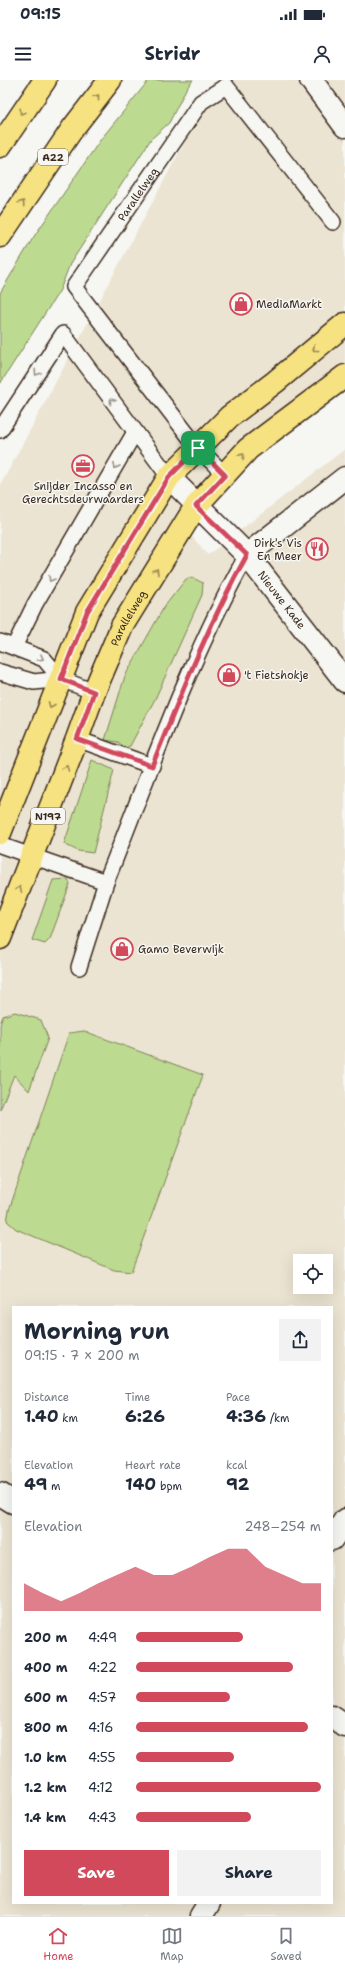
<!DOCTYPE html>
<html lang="en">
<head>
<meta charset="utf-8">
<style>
	body { margin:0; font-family:"Shantell Sans",sans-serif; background:#f2f2f3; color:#1f2937; height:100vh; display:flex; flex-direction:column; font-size:15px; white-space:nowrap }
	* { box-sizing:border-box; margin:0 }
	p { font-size:13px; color:#747a83 }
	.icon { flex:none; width:22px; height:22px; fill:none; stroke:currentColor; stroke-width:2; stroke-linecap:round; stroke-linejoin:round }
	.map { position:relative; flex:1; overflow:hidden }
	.drawer { position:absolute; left:12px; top:1226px; width:321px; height:598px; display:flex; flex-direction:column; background:#fff; border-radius:0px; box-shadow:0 4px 16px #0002 }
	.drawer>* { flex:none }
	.buttons { position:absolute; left:293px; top:1174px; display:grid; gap:8px }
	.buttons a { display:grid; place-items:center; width:40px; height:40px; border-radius:0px; background:#fff; box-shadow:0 4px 16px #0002; font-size:20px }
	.pin { position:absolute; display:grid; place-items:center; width:34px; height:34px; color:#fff; margin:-17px; border-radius:8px; box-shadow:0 2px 6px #0006 }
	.round { display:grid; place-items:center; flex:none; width:42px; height:42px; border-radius:0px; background:#f2f2f3 }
	.headline { display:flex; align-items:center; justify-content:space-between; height:68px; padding:0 12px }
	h1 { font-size:22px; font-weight:700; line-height:30px }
	.figures { display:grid; grid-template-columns:repeat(3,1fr); gap:6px; height:68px; padding:4px 12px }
	.figures div { display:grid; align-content:center }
	.figures b { font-size:17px; font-weight:700 }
	.figures small { font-size:11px; font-weight:400 }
	.figures p { font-size:11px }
	.chart { height:112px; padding:8px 12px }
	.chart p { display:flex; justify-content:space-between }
	.chart svg { width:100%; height:72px; margin-top:4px; fill:#d1495b; opacity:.7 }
	.primary-button { display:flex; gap:8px; margin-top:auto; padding:8px 12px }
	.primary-button a { flex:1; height:46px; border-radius:0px; background:#d1495b; color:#fff; font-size:16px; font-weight:700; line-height:46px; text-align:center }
	.primary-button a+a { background:#f2f2f3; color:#1f2937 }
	ul { padding:0 12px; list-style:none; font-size:13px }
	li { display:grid; grid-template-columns:64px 48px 1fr; align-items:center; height:30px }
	li i { height:10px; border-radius:5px; background:#d1495b }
	.status { display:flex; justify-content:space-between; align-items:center; height:28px; padding:0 20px; background:#fff; direction:ltr }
	.status svg { height:11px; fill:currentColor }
	header { display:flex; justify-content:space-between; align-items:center; height:52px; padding:0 12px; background:#fff; font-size:18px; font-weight:700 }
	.tabs { display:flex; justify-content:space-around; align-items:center; height:56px; border-top:1px solid #e0e1e3; background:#fff; font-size:11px; color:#747a83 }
	.tabs a { display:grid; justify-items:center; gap:2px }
	.tabs .active { color:#d1495b }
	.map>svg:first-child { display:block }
	.built { fill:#ece4d2; fill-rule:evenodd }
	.green { fill:#bdda91; stroke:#7c8258 }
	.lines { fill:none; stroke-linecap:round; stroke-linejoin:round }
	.lane-casing { stroke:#3b2a1e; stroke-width:18 }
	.street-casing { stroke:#3b2a1e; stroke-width:25 }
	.secondary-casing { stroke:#3b2a1e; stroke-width:25 }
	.primary-casing { stroke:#3b2a1e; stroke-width:25 }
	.highway-casing { stroke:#3b2a1e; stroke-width:25 }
	.lane { stroke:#f6f6f2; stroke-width:15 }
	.street { stroke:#f6f6f2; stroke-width:22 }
	.secondary { stroke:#f6f6f2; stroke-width:22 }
	.primary { stroke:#f6e281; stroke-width:22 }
	.highway { stroke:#f6e281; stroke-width:22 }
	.oneway { stroke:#988650 }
	.oneway2 { stroke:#989088 }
	.route-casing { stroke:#fff; stroke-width:8 }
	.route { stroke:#d1495b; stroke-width:5 }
	.labels { text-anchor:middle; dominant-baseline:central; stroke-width:3; stroke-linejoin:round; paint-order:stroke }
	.shield { fill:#f6f6f2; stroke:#73675e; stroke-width:1 }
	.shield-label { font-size:10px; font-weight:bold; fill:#3b2a1e }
	.street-label { font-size:11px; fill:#3b2a1e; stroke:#f6f6f2 }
	.poi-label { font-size:11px; fill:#3b2a1e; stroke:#f6f6f2; text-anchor:start }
</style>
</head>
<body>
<div class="status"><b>09:15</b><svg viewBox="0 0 49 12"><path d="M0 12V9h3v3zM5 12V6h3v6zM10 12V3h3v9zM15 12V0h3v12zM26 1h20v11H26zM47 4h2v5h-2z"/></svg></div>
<header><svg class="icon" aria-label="menu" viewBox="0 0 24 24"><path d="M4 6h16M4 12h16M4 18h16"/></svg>Stridr<svg class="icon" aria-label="person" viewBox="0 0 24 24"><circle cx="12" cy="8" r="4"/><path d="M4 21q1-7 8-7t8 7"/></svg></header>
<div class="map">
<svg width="345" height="1836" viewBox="0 0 345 1836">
	<rect width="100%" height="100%" fill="#f6f6f2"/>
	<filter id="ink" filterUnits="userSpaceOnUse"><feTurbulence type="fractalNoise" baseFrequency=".025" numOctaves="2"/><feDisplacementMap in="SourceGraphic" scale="8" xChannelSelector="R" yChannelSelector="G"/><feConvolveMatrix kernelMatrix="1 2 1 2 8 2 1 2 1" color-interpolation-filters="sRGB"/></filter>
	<g filter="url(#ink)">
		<!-- built -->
		<path class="built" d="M218,0H345V289L176,438L208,475L345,369V1836H0V406ZM300,1181H326V1207H300ZM13,1227H332V1823H13Z"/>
		<!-- green -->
		<path class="green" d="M149,0H193L186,9L169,43L151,59L70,184L60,210L0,304V213L33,158L101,59Z
			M193,498L203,503L202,515L155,619L130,666L125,668L118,662L105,660L125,596L164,527L186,499Z
			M92,680L114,690L93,773L78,771L64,764Z
			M68,799L70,804L50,859L45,864L32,860L53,800Z
			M15,932L41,940L48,958L29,1011L14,995L0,1030V944L3,936Z
			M84,951L203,995L131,1192L114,1190L16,1149L7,1141L9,1130L69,953Z"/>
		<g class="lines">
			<!-- lane casing -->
			<g class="lane-casing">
				<g id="lane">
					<path d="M0,350L63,254L169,397"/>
					<path id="s1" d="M225,395L198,368L74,207L201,22L226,6L333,142"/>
					<path d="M0,562L44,579L61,599L94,612"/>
					<path d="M14,567L35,524L135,352"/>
					<path d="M0,592L34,602L61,599"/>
					<path d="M77,659L152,686"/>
					<path d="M0,765L106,802C150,692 189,579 247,475"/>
					<path d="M79,887L106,802"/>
				</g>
			</g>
			<!-- street casing -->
			<g class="street-casing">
				<g id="street">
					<path id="s2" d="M169,397L247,475L345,601"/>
					<path d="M247,475L345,398"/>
					<path d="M0,1414L13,1422"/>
					<path d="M332,1459L345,1440"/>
					<path d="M332,1637L345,1646"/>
					<path d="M201,1836L209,1823"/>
				</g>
			</g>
			<!-- secondary casing -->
			<g class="secondary-casing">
				<path id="secondary" d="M311,0L345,46"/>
			</g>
			<!-- primary casing -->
			<g class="primary-casing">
				<g id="primary">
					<path d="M0,753L87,532L169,397L229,337L275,302L345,244"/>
					<path id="s3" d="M0,858L77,659L94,612L122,546L196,426L248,369L345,296"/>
				</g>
			</g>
			<!-- highway casing -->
			<g class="highway-casing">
				<path id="highway" d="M0,66L45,0
					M0,156L73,48L110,0"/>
			</g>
			<!-- lane -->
			<use href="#lane" class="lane"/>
			<!-- street -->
			<use href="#street" class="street"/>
			<!-- secondary -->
			<use href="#secondary" class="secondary"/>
			<!-- primary -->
			<use href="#primary" class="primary"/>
			<!-- highway -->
			<use href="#highway" class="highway"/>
		</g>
		<!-- one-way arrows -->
		<defs><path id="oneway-chevron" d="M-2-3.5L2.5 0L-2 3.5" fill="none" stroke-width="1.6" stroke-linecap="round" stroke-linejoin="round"/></defs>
		<g class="oneway">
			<use href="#oneway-chevron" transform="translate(97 17) rotate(-52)"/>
			<use href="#oneway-chevron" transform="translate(22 32) rotate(124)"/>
			<use href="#oneway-chevron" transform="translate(22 123) rotate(-56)"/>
			<use href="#oneway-chevron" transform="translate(315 269) rotate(141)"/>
			<use href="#oneway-chevron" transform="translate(242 376) rotate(-48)"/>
			<use href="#oneway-chevron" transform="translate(156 491) rotate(-58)"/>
			<use href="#oneway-chevron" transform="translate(51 625) rotate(112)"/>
			<use href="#oneway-chevron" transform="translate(66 688) rotate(-69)"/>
			<use href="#oneway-chevron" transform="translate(19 809) rotate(-69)"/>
		</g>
		<g class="oneway2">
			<use href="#oneway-chevron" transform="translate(37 293) rotate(123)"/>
			<use href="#oneway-chevron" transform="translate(112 321) rotate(-126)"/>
			<use href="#oneway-chevron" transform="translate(116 386) rotate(119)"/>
			<use href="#oneway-chevron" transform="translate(51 499) rotate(121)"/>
			<use href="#oneway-chevron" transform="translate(41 578) rotate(29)"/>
		</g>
	</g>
	<g class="lines" filter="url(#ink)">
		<!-- route casing -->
		<g class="route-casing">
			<path id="route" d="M198,368L225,395L196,426L247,475C209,543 181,614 152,686L77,659L94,612L61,599L87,532L169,397Z"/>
		</g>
		<!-- route -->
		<use href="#route" class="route"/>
	</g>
	<!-- icons -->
	<defs>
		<g id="shop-ring" transform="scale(1.15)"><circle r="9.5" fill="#f6f6f2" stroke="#d1495b" stroke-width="1.5"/><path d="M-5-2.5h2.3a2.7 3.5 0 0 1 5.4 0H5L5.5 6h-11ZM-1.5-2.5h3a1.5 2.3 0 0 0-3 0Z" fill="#d1495b"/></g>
		<g id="office-ring" transform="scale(1.15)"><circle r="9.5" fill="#f6f6f2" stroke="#d1495b" stroke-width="1.5"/><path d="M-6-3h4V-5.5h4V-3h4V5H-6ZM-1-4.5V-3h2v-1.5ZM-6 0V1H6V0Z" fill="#d1495b"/></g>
		<g id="restaurant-ring" transform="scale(1.15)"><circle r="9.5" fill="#f6f6f2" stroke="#d1495b" stroke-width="1.5"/><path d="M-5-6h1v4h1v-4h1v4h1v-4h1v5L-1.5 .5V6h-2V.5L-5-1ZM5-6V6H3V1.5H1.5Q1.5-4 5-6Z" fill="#d1495b"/></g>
	</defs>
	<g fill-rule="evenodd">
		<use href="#shop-ring" x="241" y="224"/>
		<use href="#office-ring" x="83" y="386"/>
		<use href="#restaurant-ring" x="317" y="469"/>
		<use href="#shop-ring" x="229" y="595"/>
		<use href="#shop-ring" x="122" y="869"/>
	</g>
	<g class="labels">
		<!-- shield labels -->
		<g class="shield">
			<rect x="38" y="69" width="30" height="16" rx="3"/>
			<rect x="31" y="728" width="34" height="16" rx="3"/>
		</g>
		<g class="shield-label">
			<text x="53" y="77">A22</text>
			<text x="48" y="736">N197</text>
		</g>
		<!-- street labels -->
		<g class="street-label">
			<text stroke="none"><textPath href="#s1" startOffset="354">Parallelweg</textPath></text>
			<text stroke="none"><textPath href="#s2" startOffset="167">Nieuwe Kade</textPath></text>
			<text stroke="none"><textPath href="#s3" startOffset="345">Parallelweg</textPath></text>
		</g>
		<!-- poi labels -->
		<g class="poi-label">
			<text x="256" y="224">MediaMarkt</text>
			<text x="83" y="406" text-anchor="middle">Snijder Incasso en<tspan x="83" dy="13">Gerechtsdeurwaarders</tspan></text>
			<text x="302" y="463" text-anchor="end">Dirk's Vis<tspan x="302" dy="13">En Meer</tspan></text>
			<text x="244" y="595">'t Fietshokje</text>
			<text x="138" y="869">Gamo Beverwijk</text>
		</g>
	</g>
</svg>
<div class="buttons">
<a><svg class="icon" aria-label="locate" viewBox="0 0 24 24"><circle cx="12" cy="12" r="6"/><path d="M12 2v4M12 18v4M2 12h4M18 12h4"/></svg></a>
</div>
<div class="pin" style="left:198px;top:368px;background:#1e9e55"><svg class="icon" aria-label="arrive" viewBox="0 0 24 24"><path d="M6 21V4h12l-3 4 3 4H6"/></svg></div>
<section class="drawer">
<div class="headline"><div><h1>Morning run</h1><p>09:15 · 7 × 200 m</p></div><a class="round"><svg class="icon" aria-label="share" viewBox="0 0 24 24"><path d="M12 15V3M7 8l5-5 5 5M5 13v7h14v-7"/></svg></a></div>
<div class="figures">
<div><p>Distance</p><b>1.40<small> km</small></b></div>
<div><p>Time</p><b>6:26</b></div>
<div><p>Pace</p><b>4:36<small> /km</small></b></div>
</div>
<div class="figures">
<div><p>Elevation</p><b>49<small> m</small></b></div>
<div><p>Heart rate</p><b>140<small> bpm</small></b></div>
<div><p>kcal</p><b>92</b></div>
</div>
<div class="chart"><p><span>Elevation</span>248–254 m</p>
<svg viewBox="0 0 160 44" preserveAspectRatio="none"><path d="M0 44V27L10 33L20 38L30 33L40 27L50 22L60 17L70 22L80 22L90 17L100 11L110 6L120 6L130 17L140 22L150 27L160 27V44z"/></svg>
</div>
<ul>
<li><b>200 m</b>4:49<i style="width:58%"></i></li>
<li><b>400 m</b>4:22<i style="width:85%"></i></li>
<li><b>600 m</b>4:57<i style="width:51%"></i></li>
<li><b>800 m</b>4:16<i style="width:93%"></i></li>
<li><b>1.0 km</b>4:55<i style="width:53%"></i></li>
<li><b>1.2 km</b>4:12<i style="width:100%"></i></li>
<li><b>1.4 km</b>4:43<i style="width:62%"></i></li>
</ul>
<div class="primary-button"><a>Save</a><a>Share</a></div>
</section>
</div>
<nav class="tabs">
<a class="active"><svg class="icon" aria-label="home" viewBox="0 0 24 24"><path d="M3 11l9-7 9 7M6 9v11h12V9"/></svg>Home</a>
<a><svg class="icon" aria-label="map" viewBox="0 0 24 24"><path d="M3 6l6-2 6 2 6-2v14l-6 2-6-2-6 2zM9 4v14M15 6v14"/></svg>Map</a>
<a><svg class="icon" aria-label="saved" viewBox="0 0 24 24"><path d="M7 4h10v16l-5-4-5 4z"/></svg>Saved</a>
</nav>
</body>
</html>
